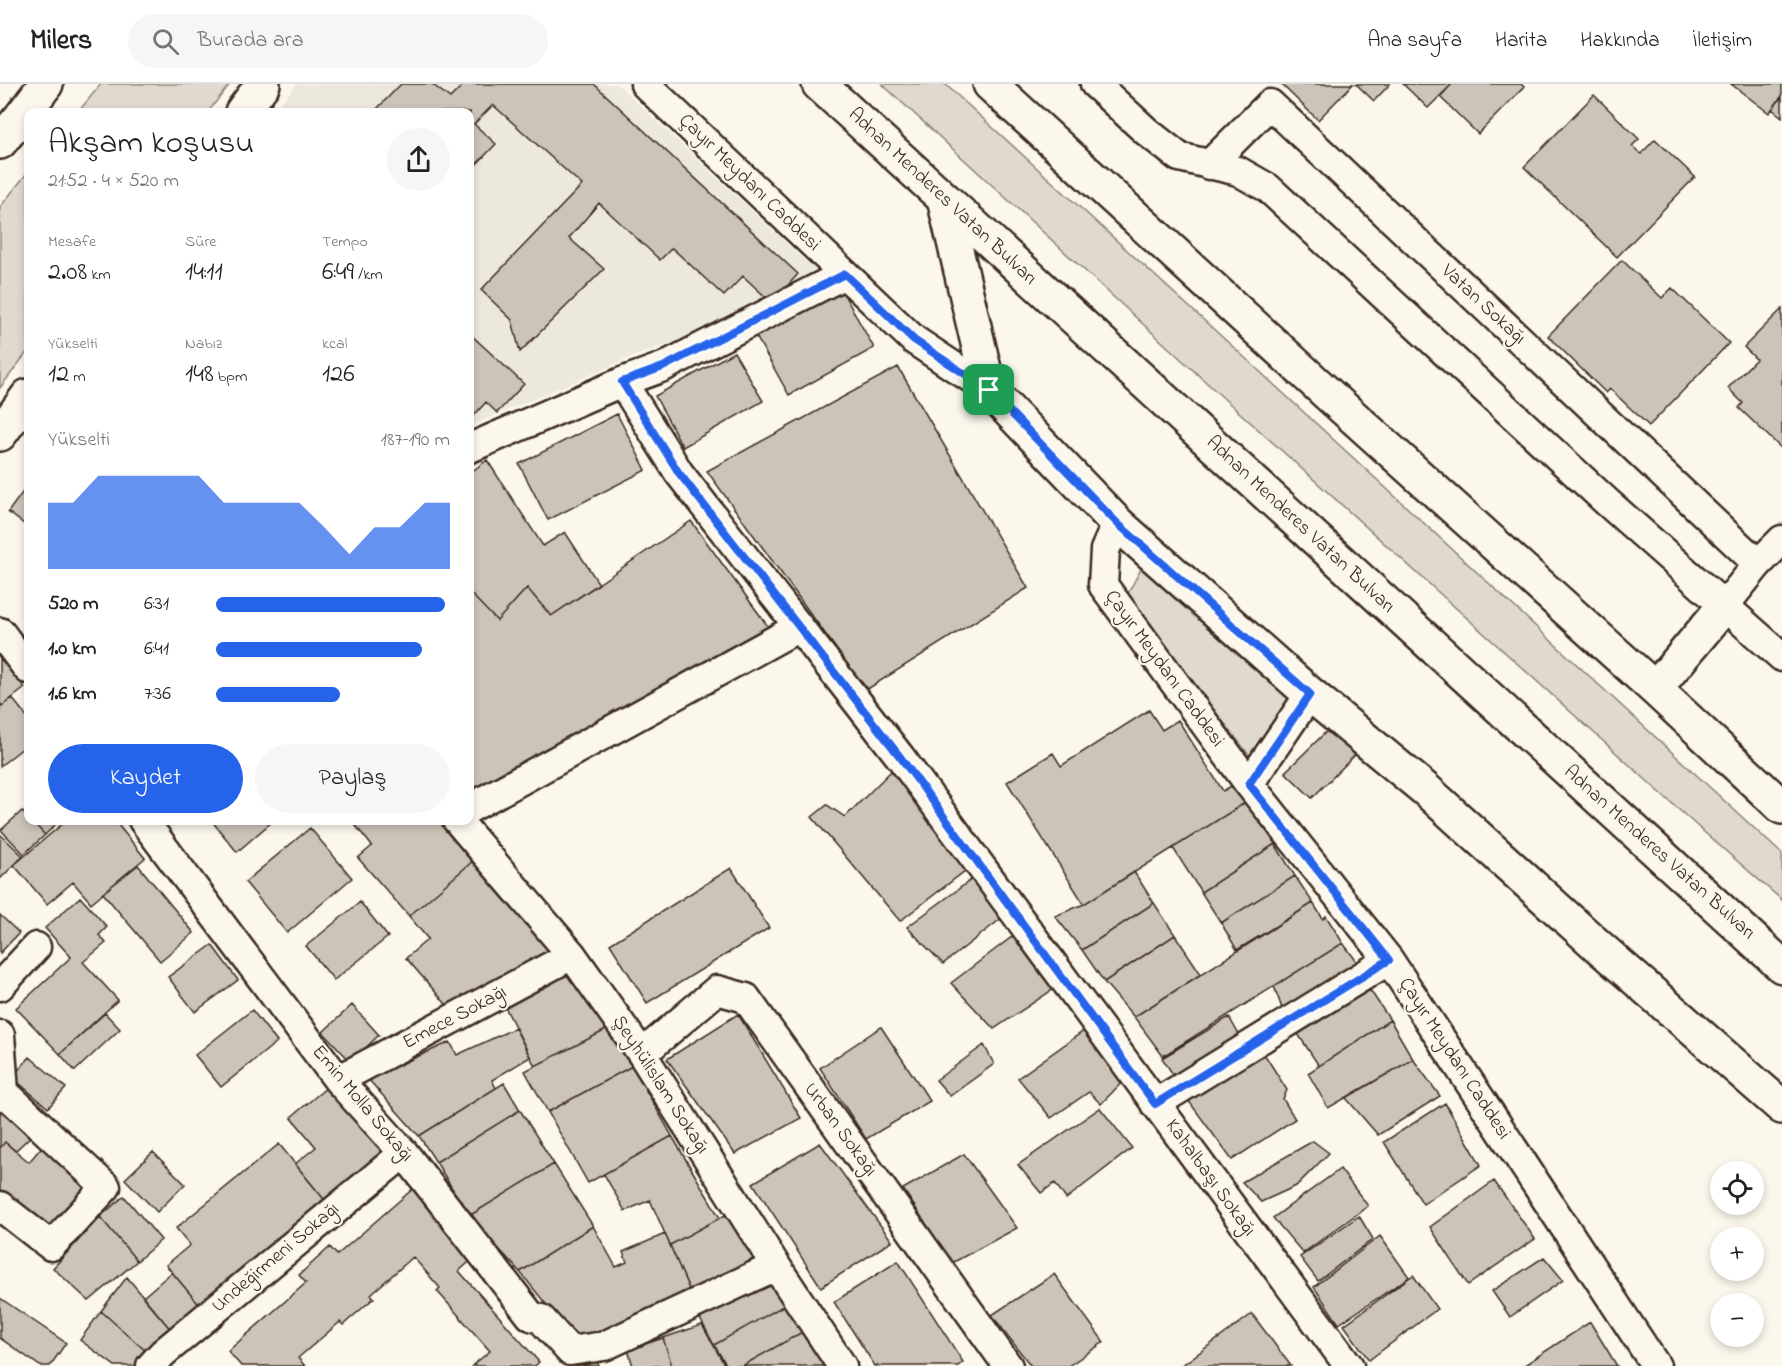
<!DOCTYPE html>
<html lang="tr">
<head>
<meta charset="utf-8">
<style>
	body { margin:0; font-family:"Indie Flower",sans-serif; background:#f6f6f6; color:#222; height:100vh; display:flex; flex-direction:column; font-size:22px; white-space:nowrap }
	* { box-sizing:border-box; margin:0 }
	p { font-size:20px; color:#767676 }
	.icon { flex:none; width:33px; height:33px; fill:none; stroke:currentColor; stroke-width:2; stroke-linecap:round; stroke-linejoin:round }
	.map { position:relative; flex:1; overflow:hidden }
	.side { position:absolute; left:24px; top:24px; width:450px; height:717px; display:flex; flex-direction:column; background:#fff; border-radius:12px; box-shadow:0 3px 9px #0003 }
	.side>* { flex:none }
	.tools { position:absolute; left:1710px; top:1077px; display:grid; gap:12px }
	.tools a { display:grid; place-items:center; width:54px; height:54px; border-radius:50%; background:#fff; box-shadow:0 3px 9px #0003; font-size:30px }
	.pin { position:absolute; display:grid; place-items:center; width:51px; height:51px; color:#fff; margin:-26px; border-radius:12px; box-shadow:0 3px 9px #0006 }
	.round { display:grid; place-items:center; flex:none; width:63px; height:63px; border-radius:32px; background:#f6f6f6 }
	.summary { display:flex; align-items:center; justify-content:space-between; height:102px; padding:0 24px }
	h1 { font-size:33px; font-weight:600; line-height:45px }
	.metrics { display:grid; grid-template-columns:repeat(3,1fr); gap:9px; height:102px; padding:6px 24px }
	.metrics div { display:grid; align-content:center }
	.metrics b { font-size:26px; font-weight:600 }
	.metrics small { font-size:16px; font-weight:400 }
	.metrics p { font-size:16px }
	.chart { height:168px; padding:12px 24px }
	.chart p { display:flex; justify-content:space-between }
	.chart svg { width:100%; height:108px; margin-top:6px; fill:#2563eb; opacity:.7 }
	.button { display:flex; gap:12px; margin-top:auto; padding:12px 24px }
	.button a { flex:1; height:69px; border-radius:36px; background:#2563eb; color:#fff; font-size:24px; font-weight:600; line-height:69px; text-align:center }
	.button a+a { background:#f6f6f6; color:#222 }
	ul { padding:0 24px; list-style:none; font-size:20px }
	li { display:grid; grid-template-columns:96px 72px 1fr; align-items:center; height:45px }
	li i { height:15px; border-radius:8px; background:#2563eb }
	header { display:flex; align-items:center; gap:36px; box-sizing:border-box; height:84px; padding:0 30px; background:#fff; border-bottom:2px solid #e0e0e0 }
	header strong { font-size:28px }
	nav { display:flex; gap:33px; margin-inline-start:auto; font-size:21px }
	.search { width:420px; height:54px; background:#f6f6f6; display:flex; align-items:center; gap:15px; box-sizing:border-box; padding:0 21px; border-radius:33px; color:#767676; font-size:22px }
	.map>svg:first-child { display:block }
	.built { fill:#ede8dd }
	.green { fill:#dfd9ce; stroke:#8d8276; stroke-width:1.5 }
	.building { fill:#ccc4b9; stroke:#3b2a1e; stroke-width:1.5 }
	.lines { fill:none; stroke-linecap:round; stroke-linejoin:round }
	.street-casing { stroke:#3b2a1e; stroke-width:33 }
	.secondary-casing { stroke:#3b2a1e; stroke-width:38 }
	.primary-casing { stroke:#3b2a1e; stroke-width:38 }
	.street { stroke:#fbf7ec; stroke-width:28 }
	.secondary { stroke:#fbf7ec; stroke-width:33 }
	.primary { stroke:#fbf7ec; stroke-width:33 }
	.route-casing { stroke:#fff; stroke-width:12 }
	.route { stroke:#2563eb; stroke-width:8 }
	.labels { text-anchor:middle; dominant-baseline:central; stroke-width:4.5; stroke-linejoin:round; paint-order:stroke }
	.street-label { font-size:20px; fill:#3b2a1e; stroke:#fbf7ec }
</style>
</head>
<body>
<header>
<strong>Milers</strong>
<div class="search"><svg class="icon" aria-label="search" viewBox="0 0 24 24"><circle cx="10" cy="10" r="6"/><path d="M15 15l6 6"/></svg>Burada ara</div>
<nav><a>Ana sayfa</a><a>Harita</a><a>Hakkında</a><a>İletişim</a></nav>
</header>
<div class="map">
<svg width="1782" height="1282" viewBox="0 0 1782 1282">
	<rect width="100%" height="100%" fill="#fbf7ec"/>
	<filter id="ink" filterUnits="userSpaceOnUse"><feTurbulence type="fractalNoise" baseFrequency=".0167" numOctaves="2"/><feDisplacementMap in="SourceGraphic" scale="12" xChannelSelector="R" yChannelSelector="G"/><feConvolveMatrix kernelMatrix="1 2 1 2 8 2 1 2 1" color-interpolation-filters="sRGB"/></filter>
	<g filter="url(#ink)">
		<!-- built -->
		<path class="built" d="M297,0H617L816,187L757,227L630,274L470,342V28H273Z"/>
		<!-- green -->
		<path class="green" d="M101,0H230L208,28H78Z
			M882,0H945L1243,272L1782,770V816L1697,742L1219,310Z
			M28,88V267L0,304V123Z
			M1142,483L1291,612L1253,676L1126,513Z"/>
		<!-- building -->
		<path class="building" d="M401,0H432L450,14L464,0H594L798,190L772,219L743,192L724,212L672,164L660,176L599,119L569,154L604,185L520,268L512,236L481,206L582,101L493,21L474,40L496,60L470,87V28H374Z
			M1281,0H1353L1318,36Z
			M1356,0H1390L1374,17Z
			M1403,0H1452L1428,24Z
			M1452,0H1521L1524,3L1478,50L1440,13Z
			M1731,0H1782V12L1769,29Z
			M1594,11L1639,55L1632,62L1641,70L1655,55L1695,93L1617,173L1524,83Z
			M1782,13V33L1772,25Z
			M1622,176L1662,214L1672,204L1729,259L1649,342L1610,305L1606,309L1548,252Z
			M838,200L874,264L789,311L753,247Z
			M1782,225V365L1739,324L1743,319L1728,304L1756,275L1744,263Z
			M470,250L524,300L497,329L486,318L470,336Z
			M734,268L763,317L683,363L655,312Z
			M898,283L1028,504L866,606L707,387Z
			M617,330L646,386L548,436L519,380Z
			M487,376L543,462L565,448L599,500L551,532L527,504L497,537L470,509V389Z
			M28,401V443L8,428Z
			M691,437L770,545L470,708V509L497,537L527,504L551,532Z
			M0,573L25,604L2,622L0,619Z
			M12,614L28,634V660L0,682V619L2,622Z
			M1149,626L1162,646L1178,636L1223,707L1236,699L1248,717L1084,820L1007,698L1053,669L1061,682Z
			M1329,645L1355,671L1312,714L1285,688Z
			M892,686L970,783L900,837L812,733L827,721L845,733Z
			M1248,717L1275,760L1201,808L1173,764Z
			M22,727L28,734V736H31L45,751L24,770L1,746Z
			M31,736H60L45,751Z
			M67,736H114L145,774L91,819L73,798L47,820L14,781Z
			M211,736H274L237,768Z
			M351,736H438L473,777L409,832L358,774L372,762Z
			M310,744L352,794L287,849L245,798Z
			M1,751L23,772L0,795V752Z
			M1275,760L1295,792L1221,839L1201,808Z
			M473,777L557,874L452,927L406,874L428,855L409,832Z
			M138,781L194,849L160,877L103,809Z
			M731,784L769,844L647,919L610,860Z
			M1134,788L1154,819L1082,866L1055,832L1084,820Z
			M979,790L1011,827L943,880L907,843Z
			M1295,792L1313,819L1237,866L1221,839Z
			M80,813L107,843L99,851L106,859L83,878L118,916L60,970L16,924L71,873L45,844Z
			M360,818L388,853L334,896L306,862Z
			M1154,819L1175,851L1104,898L1082,866Z
			M1313,819L1323,835L1326,832L1343,859L1163,972L1134,933Z
			M0,831L19,849L0,869Z
			M1017,849L1058,902L994,945L951,899Z
			M1175,851L1201,890L1134,933L1104,898Z
			M1343,859L1361,883L1284,930L1274,902Z
			M212,861L238,896L195,928L168,893Z
			M579,884L610,944L535,982L504,921Z
			M1370,906L1390,936L1319,982L1298,950Z
			M352,921L379,951L351,978L323,948Z
			M252,926L277,958L221,1003L195,971Z
			M105,929L120,945L75,987L60,970Z
			M738,930L801,1034L735,1070L667,975Z
			M1229,933L1243,958L1178,998L1162,974Z
			M1390,936L1413,975L1328,1024L1308,989Z
			M1092,941L1131,989L1101,1020L1089,1008L1051,1034L1018,994Z
			M881,943L930,1017L866,1055L820,984Z
			M515,944L530,973L492,996L496,1004L419,1052L368,995L450,958L457,971Z
			M610,944L632,982L548,1028L525,987Z
			M984,961L994,980L950,1012L936,996Z
			M1263,968L1287,1006L1283,1015L1295,1035L1232,1076L1188,1016Z
			M30,973L66,1004L48,1024L12,993Z
			M1413,975L1440,1012L1378,1051L1346,1014Z
			M632,982L672,1052L588,1099L548,1028Z
			M332,999L389,1068L327,1119L295,1080L316,1063L291,1033Z
			M504,999L520,1026L436,1078L419,1052Z
			M1445,1019L1481,1081L1423,1120L1384,1058Z
			M1100,1024L1132,1064L1066,1115L1055,1099L1041,1109L1018,1081Z
			M3,1026L32,1051L15,1067L5,1058L0,1064V1030Z
			M520,1026L554,1080L469,1132L436,1078Z
			M672,1052L720,1134L670,1161L650,1116L625,1127L604,1090Z
			M1313,1057L1329,1069L1296,1102L1261,1118L1242,1098Z
			M5,1058L29,1078L45,1059L98,1103L53,1156L0,1113V1064Z
			M820,1059L892,1157L821,1203L753,1099Z
			M279,1060L327,1119L201,1223L166,1181L190,1161L176,1144Z
			M153,1068L185,1100L157,1128L125,1095Z
			M964,1070L1017,1144L952,1179L903,1105Z
			M554,1080L593,1142L520,1188L469,1132Z
			M1340,1085L1368,1122L1303,1169L1273,1134Z
			M1494,1097L1535,1155L1468,1201L1430,1143Z
			M415,1103L476,1172L459,1187L539,1278L535,1282H472L490,1267L437,1207L440,1204L413,1173L371,1210L374,1214L343,1241L340,1238L298,1274L305,1282H241L228,1267L306,1199L299,1191L330,1163L337,1171Z
			M124,1112L161,1156L137,1177L100,1133Z
			M729,1129L757,1173L691,1210L670,1161Z
			M1359,1132L1373,1155L1318,1197L1300,1173Z
			M100,1133L137,1177L89,1217L53,1184Z
			M593,1142L616,1183L627,1178L623,1168L665,1150L693,1214L579,1261L520,1188Z
			M1380,1152L1409,1193L1339,1240L1314,1203Z
			M1544,1173L1563,1196L1510,1233L1492,1207Z
			M898,1177L963,1278L958,1282H875L834,1218Z
			M772,1186L790,1218L714,1261L697,1229Z
			M172,1188L201,1223L172,1247L143,1213Z
			M1054,1190L1104,1258L1068,1282H1031L992,1231Z
			M1413,1191L1437,1225L1369,1276L1344,1241Z
			M127,1193L172,1247L148,1269L101,1227Z
			M0,1214L66,1259L50,1282H40L0,1254Z
			M790,1218L806,1246L742,1282H727L714,1261Z
			M101,1227L148,1269L137,1282H115L80,1256Z
			M1252,1230L1291,1282H1181Z
			M1590,1238L1617,1282H1523Z
			M702,1241L724,1280L721,1282H672L663,1254Z
			M806,1246L827,1282H742Z
			M663,1254L672,1282H633L628,1266Z
			M594,1271L599,1282H571Z"/>
		<g class="lines">
			<!-- street casing -->
			<g class="street-casing">
				<path id="street" d="M645,0L914,256L989,306
					M1095,0L1146,47L1179,73L1238,87L1268,104L1607,418L1782,573
					M1209,81L1270,20L1758,480
					M622,298L679,389L901,674L1349,1282
					M470,364L622,298L663,283L845,190
					M1117,439L1105,466L1103,501L1249,700L1389,876L1656,1282
					M1725,521L1758,480L1782,456
					M0,548L28,585
					M1249,700L1310,610
					M470,724L799,543
					M143,736L338,996L404,1069L531,1232L541,1235L570,1267L604,1262L776,1182
					M457,736L572,871L642,970L776,1182L842,1282
					M0,902L36,863
					M0,951L4,1008
					M642,970L717,906L746,914L1008,1282
					M338,996L572,871
					M0,1012L4,1008L106,1103L51,1162L0,1122
					M1155,1020L1389,876
					M151,1282L163,1269L404,1069"/>
			</g>
			<!-- secondary casing -->
			<g class="secondary-casing">
				<path id="secondary" d="M242,28L263,0
					M989,306L1117,439L1310,610L1425,705L1598,862L1782,1023
					M0,350L28,312"/>
			</g>
			<!-- primary casing -->
			<g class="primary-casing">
				<path id="primary" d="M819,0L1782,882
					M990,0L1330,312L1655,605L1782,723
					M0,58L21,33L46,0
					M944,115L989,306
					M1655,605L1725,521"/>
			</g>
			<!-- street -->
			<use href="#street" class="street"/>
			<!-- secondary -->
			<use href="#secondary" class="secondary"/>
			<!-- primary -->
			<use href="#primary" class="primary"/>
		</g>
	</g>
	<g class="lines" filter="url(#ink)">
		<!-- route casing -->
		<g class="route-casing">
			<path id="route" d="M845,190L914,256L989,306L1117,439L1310,610L1249,700L1389,876L1155,1020L901,674L679,389L622,298L663,283Z"/>
		</g>
		<!-- route -->
		<use href="#route" class="route"/>
	</g>
	<g class="labels">
		<!-- street labels -->
		<g class="street-label">
			<text transform="translate(749 99) rotate(44)">Çayır Meydanı Caddesi</text>
			<text transform="translate(942 113) rotate(43)">Adnan Menderes Vatan Bulvarı</text>
			<text transform="translate(1483 221) rotate(43)">Vatan Sokağı</text>
			<text transform="translate(1300 441) rotate(43)">Adnan Menderes Vatan Bulvarı</text>
			<text transform="translate(1164 585) rotate(54)">Çayır Meydanı Caddesi</text>
			<text transform="translate(1659 769) rotate(42)">Adnan Menderes Vatan Bulvarı</text>
			<text transform="translate(455 934) rotate(-28)">Emece Sokağı</text>
			<text transform="translate(1454 975) rotate(57)">Çayır Meydanı Caddesi</text>
			<text transform="translate(660 1001) rotate(57)">Şeyhülislam Sokağı</text>
			<text transform="translate(362 1020) rotate(50)">Emin Molla Sokağı</text>
			<text transform="translate(840 1046) rotate(54)">Urban Sokağı</text>
			<text transform="translate(1210 1094) rotate(54)">Kahalbaşı Sokağı</text>
			<text transform="translate(276 1174) rotate(-40)">Undeğirmeni Sokağı</text>
		</g>
	</g>
</svg>
<div class="tools">
<a><svg class="icon" aria-label="locate" viewBox="0 0 24 24"><circle cx="12" cy="12" r="6"/><path d="M12 2v4M12 18v4M2 12h4M18 12h4"/></svg></a>
<a>+</a>
<a>−</a>
</div>
<div class="pin" style="left:989px;top:306px;background:#1e9e55"><svg class="icon" aria-label="arrive" viewBox="0 0 24 24"><path d="M6 21V4h12l-3 4 3 4H6"/></svg></div>
<section class="side">
<div class="summary"><div><h1>Akşam koşusu</h1><p>21:52 · 4 × 520 m</p></div><a class="round"><svg class="icon" aria-label="share" viewBox="0 0 24 24"><path d="M12 15V3M7 8l5-5 5 5M5 13v7h14v-7"/></svg></a></div>
<div class="metrics">
<div><p>Mesafe</p><b>2.08<small> km</small></b></div>
<div><p>Süre</p><b>14:11</b></div>
<div><p>Tempo</p><b>6:49<small> /km</small></b></div>
</div>
<div class="metrics">
<div><p>Yükselti</p><b>12<small> m</small></b></div>
<div><p>Nabız</p><b>148<small> bpm</small></b></div>
<div><p>kcal</p><b>126</b></div>
</div>
<div class="chart"><p><span>Yükselti</span>187–190 m</p>
<svg viewBox="0 0 160 44" preserveAspectRatio="none"><path d="M0 44V17L10 17L20 6L30 6L40 6L50 6L60 6L70 17L80 17L90 17L100 17L110 27L120 38L130 27L140 27L150 17L160 17V44z"/></svg>
</div>
<ul>
<li><b>520 m</b>6:31<i style="width:98%"></i></li>
<li><b>1.0 km</b>6:41<i style="width:88%"></i></li>
<li><b>1.6 km</b>7:36<i style="width:53%"></i></li>
</ul>
<div class="button"><a>Kaydet</a><a>Paylaş</a></div>
</section>
</div>
</body>
</html>
